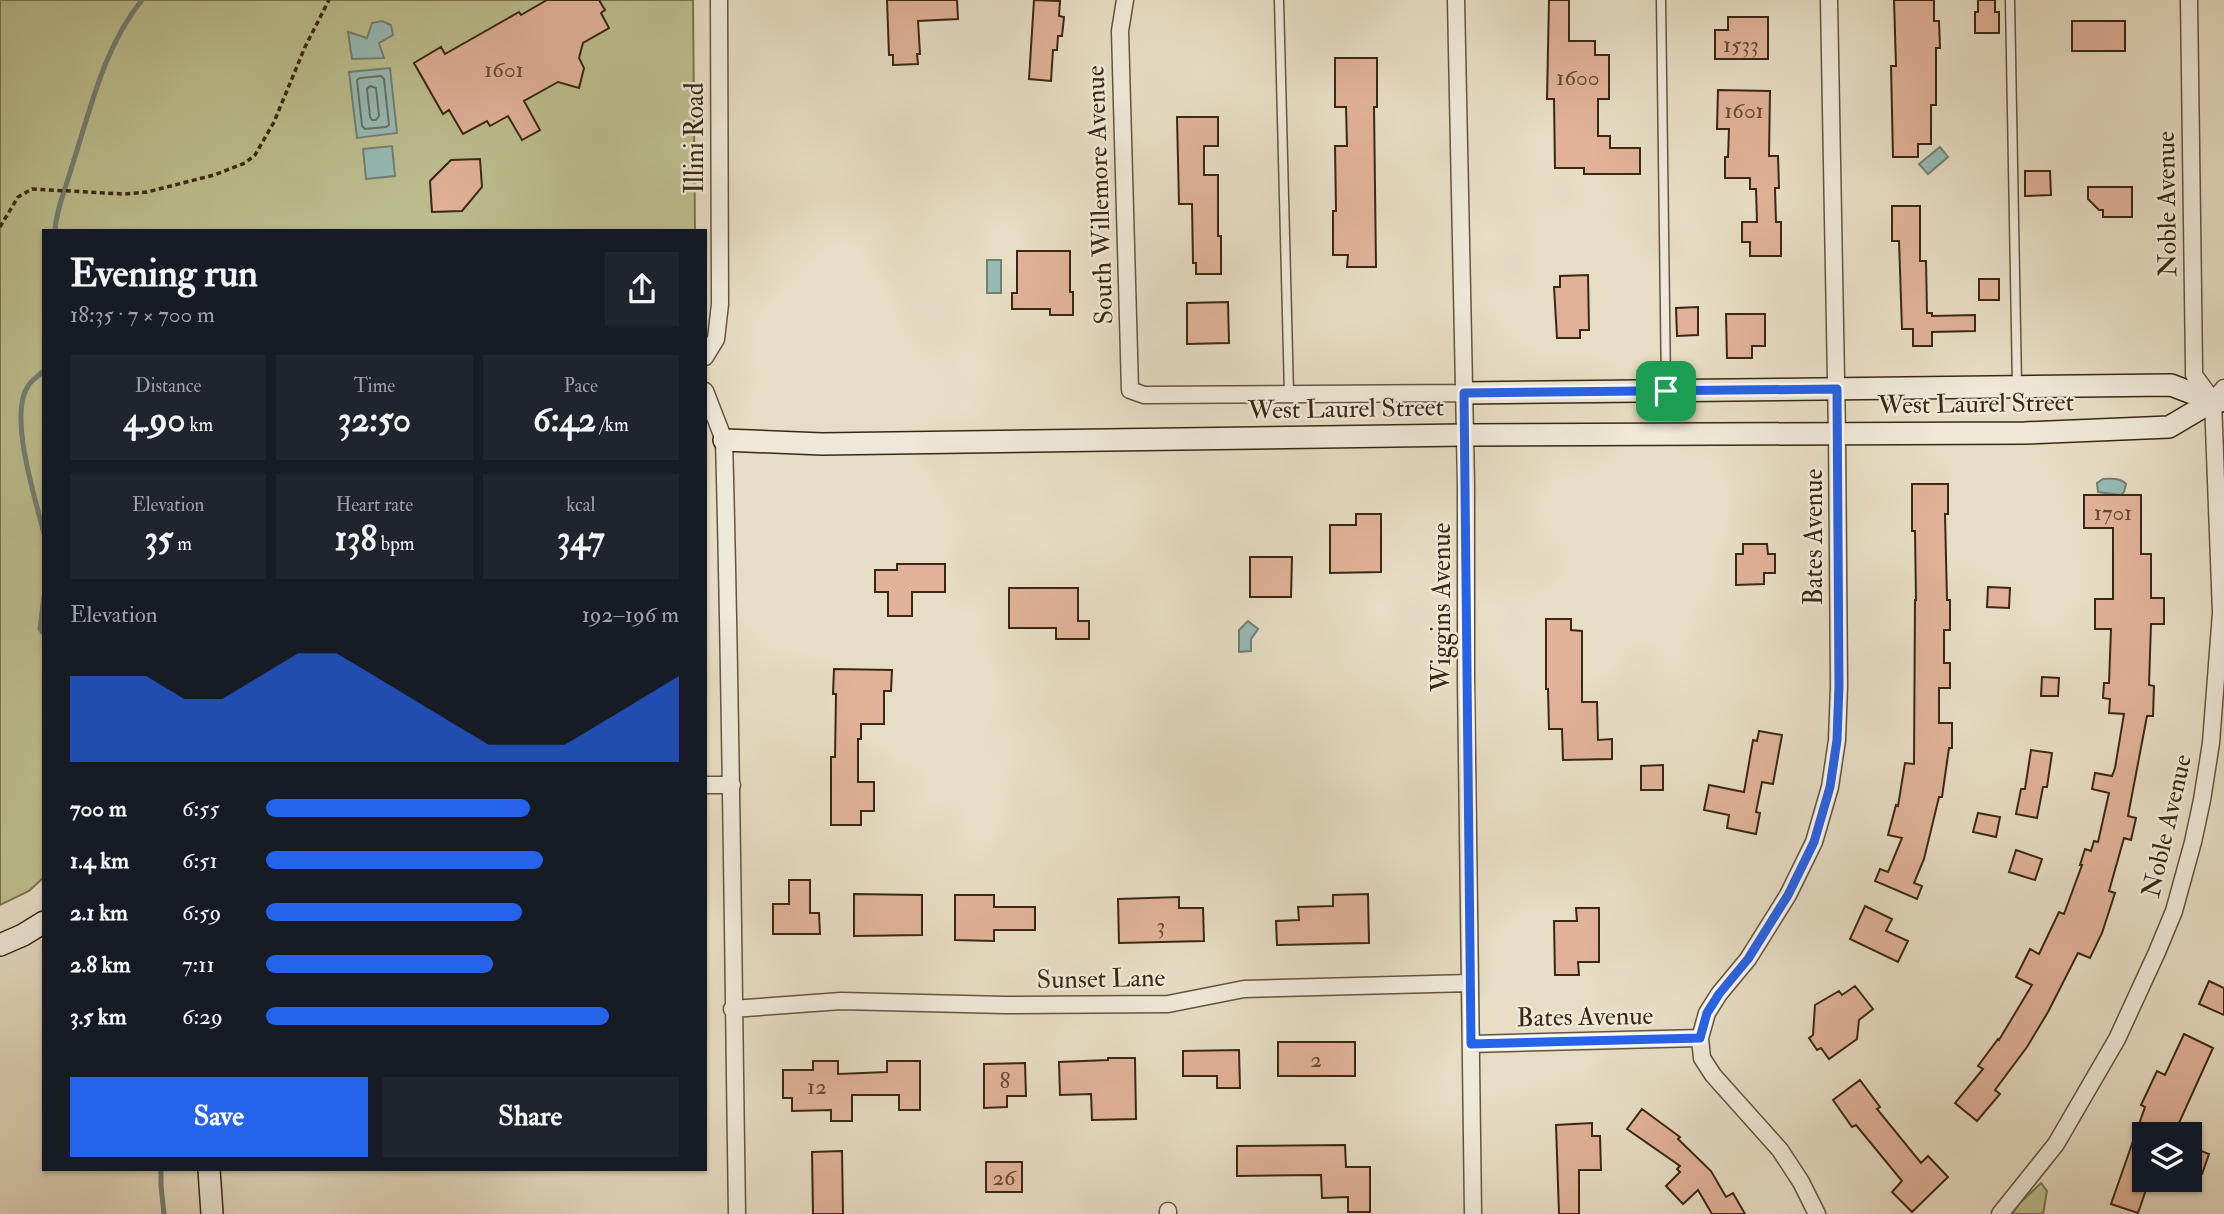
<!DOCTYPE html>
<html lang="en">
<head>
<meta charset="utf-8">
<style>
	body { margin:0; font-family:"IM FELL Double Pica",serif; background:#20242c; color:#f1f3f6; height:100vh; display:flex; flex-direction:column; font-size:26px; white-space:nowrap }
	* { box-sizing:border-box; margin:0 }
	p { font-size:23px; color:#9ea1a6 }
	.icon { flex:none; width:38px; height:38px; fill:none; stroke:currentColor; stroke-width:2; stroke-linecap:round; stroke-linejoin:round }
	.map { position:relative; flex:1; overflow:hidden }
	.panel { position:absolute; left:42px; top:229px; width:665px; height:942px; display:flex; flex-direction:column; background:#171b24; border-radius:0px; box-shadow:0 2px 5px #0004 }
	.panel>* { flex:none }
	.fabs { position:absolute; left:2132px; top:1122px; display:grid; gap:14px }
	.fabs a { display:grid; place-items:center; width:70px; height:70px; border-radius:0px; background:#171b24; box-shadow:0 2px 5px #0004; font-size:35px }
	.pin { position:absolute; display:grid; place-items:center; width:60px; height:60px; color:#fff; margin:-30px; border-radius:14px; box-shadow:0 4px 10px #0006 }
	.round { display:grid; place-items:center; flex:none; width:74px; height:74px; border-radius:0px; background:#20242c }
	.summary { display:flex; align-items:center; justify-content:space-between; height:119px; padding:0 28px }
	h1 { font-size:38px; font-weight:800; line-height:52px }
	.metrics { display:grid; grid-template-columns:repeat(3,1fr); gap:10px; height:119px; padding:7px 28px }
	.metrics div { display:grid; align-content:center; border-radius:0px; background:#20242c; text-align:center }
	.metrics b { font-size:35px; font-weight:800 }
	.metrics small { font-size:19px; font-weight:400 }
	.metrics p { font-size:19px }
	.chart { height:196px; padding:14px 28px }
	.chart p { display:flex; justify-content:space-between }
	.chart svg { width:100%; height:126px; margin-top:7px; fill:#2563eb; opacity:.7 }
	.action { display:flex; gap:14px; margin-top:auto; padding:14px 28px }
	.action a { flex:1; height:80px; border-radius:0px; background:#2563eb; color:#fff; font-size:28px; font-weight:800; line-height:80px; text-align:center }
	.action a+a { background:#20242c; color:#f1f3f6 }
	ul { padding:0 28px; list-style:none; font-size:23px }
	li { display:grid; grid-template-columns:112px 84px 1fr; align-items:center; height:52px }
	li i { height:18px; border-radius:9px; background:#2563eb }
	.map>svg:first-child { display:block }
	.green { fill:#bdbf8f; stroke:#7c7451; stroke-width:2 }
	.water { fill:#97bbb6; stroke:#728075; stroke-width:2 }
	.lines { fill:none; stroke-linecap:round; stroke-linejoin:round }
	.shore { stroke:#687264; stroke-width:2 }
	.stream { stroke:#728075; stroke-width:5 }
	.building { fill:#e1b299; stroke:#3a2813; stroke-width:2 }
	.lane-casing { stroke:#65553f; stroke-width:11 }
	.street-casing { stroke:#65553f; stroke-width:19 }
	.secondary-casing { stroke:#3a2813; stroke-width:24 }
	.path { stroke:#3a2813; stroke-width:3.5; stroke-dasharray:5 3.5; stroke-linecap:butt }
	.lane { stroke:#efe9d9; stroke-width:8 }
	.street { stroke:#efe9d9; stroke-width:16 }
	.secondary { stroke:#efe9d9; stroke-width:21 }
	.route-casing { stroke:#fff; stroke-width:14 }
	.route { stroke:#2563eb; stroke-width:9 }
	.labels { text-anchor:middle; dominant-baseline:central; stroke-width:5; stroke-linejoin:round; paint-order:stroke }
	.number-label { font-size:23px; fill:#644a34 }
	.street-label { font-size:26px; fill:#3a2813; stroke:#efe9d9 }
</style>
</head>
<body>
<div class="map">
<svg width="2224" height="1214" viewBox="0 0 2224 1214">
	<rect width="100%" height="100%" fill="#e7ddc4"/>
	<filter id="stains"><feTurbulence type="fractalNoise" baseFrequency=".00286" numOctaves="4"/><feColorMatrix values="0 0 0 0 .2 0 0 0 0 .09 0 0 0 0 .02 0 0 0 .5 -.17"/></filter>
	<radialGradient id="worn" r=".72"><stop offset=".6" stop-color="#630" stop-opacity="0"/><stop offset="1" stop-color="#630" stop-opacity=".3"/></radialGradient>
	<!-- green -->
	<path class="green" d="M0,0H693L695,231H44V877L29,891L0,905Z
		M2041,1183L2047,1191L2043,1214H2012L2021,1202Z"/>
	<!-- water -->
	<path class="water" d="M382,21L391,25L393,35L379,43L384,58L352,59L348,32L367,38L372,23Z
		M390,68L397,133L357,138L349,72Z
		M392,146L395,176L366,179L363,149Z
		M1940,147L1948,157L1928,174L1919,164Z
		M987,260H1001V293H987Z
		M2103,479C2111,479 2120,477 2126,484L2124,492L2121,495L2098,492L2097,483Z
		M1248,621L1258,629L1251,639V651L1239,652V630Z"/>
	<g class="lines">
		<!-- shore -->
		<path class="shore" d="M381,76L384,79L389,125L386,127L365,129L362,126L357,80L360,78Z
			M370,86L376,88L379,116L376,120H372L370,117L367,89Z"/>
		<!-- stream -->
		<path class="stream" d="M55,231C56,209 67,185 73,163C91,107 104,47 142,0
			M44,371C39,375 32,380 28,386C8,415 36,501 44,534
			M44,596L40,629L44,634
			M161,1169V1186L164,1214"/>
	</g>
	<!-- building -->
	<path class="building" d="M547,0H599L605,10L601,13L609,28L583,43L579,58L584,68L579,88L558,82L524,101L540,130L522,140L508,116L490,126L487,121L463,134L449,110L443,114L414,63L441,47L445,54L519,12L521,15Z
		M887,0H957L958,19L918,21L920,54H917L918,64L893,65V55H889Z
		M1034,0L1060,1L1059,16L1064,17L1062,36H1058L1057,50H1053L1051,81L1029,79Z
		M1549,0H1569V41H1595V55H1609V99H1598V136H1610V148H1640V174H1584V168H1555L1554,99H1547Z
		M1894,0H1934V21H1939L1940,48H1936V105H1931V144H1918V157H1893L1891,66H1896Z
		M1978,0H1995V12H1999V33H1975V12H1978Z
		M1728,17H1768V59H1715V30H1728Z
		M2072,21H2125V51H2072Z
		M1335,58H1377V107H1374L1376,267H1347L1348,255H1333V211H1336L1335,146H1347L1346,107H1335Z
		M1718,90L1770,91L1769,156H1778L1779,188H1775L1776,222H1781V256H1750V242H1742V222H1757L1756,189H1750V178H1725V157H1728L1729,129H1717Z
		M1177,117H1218V146H1204V175H1218V236H1221V274H1196V263H1193L1192,204H1179Z
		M480,159L482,187L462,211L432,212L430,181L451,160Z
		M2025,171H2050L2051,195L2025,196Z
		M2088,187H2132V217H2103V210H2099L2088,199Z
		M1892,206H1920V261H1926L1927,313H1932V316L1975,315V331L1932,332V346H1913V329H1902L1899,241H1892Z
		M1017,251H1070V292H1073V315H1050V309H1012V293H1017Z
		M1588,275L1589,330H1580V338H1557L1554,287H1560V276Z
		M1979,279H1999V300H1979Z
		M1228,302L1229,343L1187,344V303Z
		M1698,307V335L1677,336L1676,308Z
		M1726,314H1765V346H1752V358H1727Z
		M1912,484H1948V514H1945L1947,600H1950V630H1944V663H1950V688H1939V723H1952V748H1949L1942,797H1939L1924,859L1914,883L1922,886L1917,899L1875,881L1880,869L1888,872L1902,838L1888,835L1896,805L1898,806L1905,763L1914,764L1915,600H1916L1915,531H1912Z
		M2084,495H2141V554H2151V598H2164V624H2151L2149,685L2154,686L2153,716H2147L2128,816L2136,818L2131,840L2124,838L2109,891L2115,893L2102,933L2090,958L2078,953L2048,1012L2027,1047L1995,1090L2000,1094L1977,1121L1955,1103L1983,1069L1978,1066L1998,1039L1999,1040L2032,985L2016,977L2030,949L2039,954L2059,912L2064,914L2082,865H2080L2085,849L2091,851L2094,841L2098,842L2109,793L2092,789L2095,773L2112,776L2115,768L2124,714L2109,713L2110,699L2103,698L2104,683H2109L2111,629H2095V599H2113V528H2084Z
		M1356,514H1381V572L1330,573V525H1356Z
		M1743,544H1767L1768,554H1775V573H1764V584L1736,585V554H1743Z
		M1250,557H1292L1291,597H1250Z
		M897,564H945V592H912V616H888V592H875V570H897Z
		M1988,587L2010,588L2009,608L1987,607Z
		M1009,588H1078V621H1089V639H1056V628H1009Z
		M1546,619H1571V630L1582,631V702H1597L1598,740L1612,739V759L1563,760L1562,729H1549L1548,689H1546Z
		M834,669L892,670L891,691H884V724H861V739H858V782H874V811H861V825H831V757H835L836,694H833Z
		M2042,677L2059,678L2058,696H2041Z
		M1759,731L1782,735L1773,784L1762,782L1756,812L1760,813L1756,834L1727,828L1729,815L1704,810L1709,785L1744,792L1753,740L1757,741Z
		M2031,750L2052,753L2047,787H2043L2037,818L2016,814L2021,789H2025Z
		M1663,765V790H1641V766Z
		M1978,813L2000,817L1996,837L1973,832Z
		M2016,850L2042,859L2035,880L2009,872Z
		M789,880H810V913H819L820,934H773V904H789Z
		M854,894L922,895V935L854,936Z
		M1368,894L1369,943L1277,945L1276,921L1299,920L1298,907L1333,906V895Z
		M955,895H994V907H1035V930H994V941L955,940Z
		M1179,897V908H1203L1204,941L1119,943L1118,899Z
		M1865,906L1892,919L1886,931L1908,941L1898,962L1850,939Z
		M1576,908H1599V962H1578L1579,975H1555L1554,921H1577Z
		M2209,981L2224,988V1015L2199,1004Z
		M1855,986L1873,1009L1859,1020L1857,1039L1829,1059L1821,1048L1817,1050L1809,1038L1813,1035L1815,1005L1839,991L1842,995Z
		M2184,1034L2213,1048L2174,1134H2144V1180L2149,1181L2138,1213L2111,1204L2145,1107L2141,1105L2157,1071L2165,1075Z
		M1278,1042H1355V1076H1278Z
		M1239,1050L1240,1088H1217V1076H1183V1051Z
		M1108,1058H1135L1136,1119L1092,1120L1091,1094L1060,1095L1059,1062L1108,1060Z
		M813,1061H838V1074L887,1072V1061H920V1110H899V1095H852V1121H831V1110L792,1111V1098H783V1070H813Z
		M1025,1063L1026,1096H1007V1107L984,1108V1064Z
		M1860,1080L1880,1107L1877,1109L1921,1163L1928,1156L1948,1177L1912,1212L1892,1192L1902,1181L1856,1125L1852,1127L1833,1100Z
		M1642,1109L1680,1137L1678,1139L1711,1171L1726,1197L1733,1193L1745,1214H1712L1698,1190L1683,1204L1666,1186L1680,1172L1677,1169L1680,1166L1627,1129Z
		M1592,1123V1136H1600L1601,1170H1579V1214H1559L1556,1125Z
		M1345,1145L1346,1167H1370V1212H1348V1197L1322,1198L1321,1175L1237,1176V1146Z
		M2189,1146L2209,1154L2202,1174L2189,1169Z
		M842,1151L843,1214H813L812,1152Z
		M986,1162H1022V1192H986Z"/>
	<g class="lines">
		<!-- lane casing -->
		<g class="lane-casing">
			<path id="lane" d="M1279,0L1289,394
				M1661,0L1666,388
				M2010,0L2017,385"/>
		</g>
		<!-- street casing -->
		<g class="street-casing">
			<path id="street" d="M1125,0L1120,31L1130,390L1144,395L1464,393
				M1456,0L1466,484V681L1473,1214
				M705,357L716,339L720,304L719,0
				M705,391L724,440C731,698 733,956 737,1214
				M2213,401L2224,388
				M705,785H732
				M732,1009L841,1001L1005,1005L1168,1004L1244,989L1470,983
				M1471,1044L1700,1038
				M1168,1211V1214
				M1817,1214L1801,1182L1780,1150L1713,1075L1702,1058L1700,1038L1707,1013L1719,994L1748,959L1788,895L1814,842L1830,787L1837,740L1839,686L1837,434L1829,0
				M2000,1214L2056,1144L2117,1039L2157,952L2174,911L2193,842L2202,800L2211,743L2221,613L2213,401L2194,375V367L2189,0"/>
		</g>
		<!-- secondary casing -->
		<g class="secondary-casing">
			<path id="secondary" d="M1464,393L2171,385L2213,401H2221
				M724,440L822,444L1464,435L2025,433L2169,427L2213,401
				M0,945L23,935L44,922
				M209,1169L212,1214"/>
		</g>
		<!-- path -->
		<path class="path" d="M0,227L18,197L32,189L124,194L147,192L214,175L245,163L255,155L274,122L305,47L329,0"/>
		<!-- lane -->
		<use href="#lane" class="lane"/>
		<!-- street -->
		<use href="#street" class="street"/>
		<!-- secondary -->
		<use href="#secondary" class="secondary"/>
	</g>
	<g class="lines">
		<!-- route casing -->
		<g class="route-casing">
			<path id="route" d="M1837,389L1839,686L1837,740L1830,787L1814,842L1788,895L1748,959L1719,994L1707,1013L1700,1038L1471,1044L1464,393Z"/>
		</g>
		<!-- route -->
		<use href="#route" class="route"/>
	</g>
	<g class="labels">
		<!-- number labels -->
		<g class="number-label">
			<text x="1741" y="44">1533</text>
			<text x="504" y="69">1601</text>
			<text x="1578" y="77">1600</text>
			<text x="1744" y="110">1601</text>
			<text x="2113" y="512">1701</text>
			<text x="1161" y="925">3</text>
			<text x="1316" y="1059">2</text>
			<text x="1005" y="1080">8</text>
			<text x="817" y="1086">12</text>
			<text x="1004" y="1177">26</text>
		</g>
		<!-- street labels -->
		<g class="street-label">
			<text transform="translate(695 138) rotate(-90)">Illini Road</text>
			<text transform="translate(1100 195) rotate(-92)">South Willemore Avenue</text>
			<text transform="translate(2167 204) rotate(-91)">Noble Avenue</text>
			<text transform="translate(1976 404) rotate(-1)">West Laurel Street</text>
			<text transform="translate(1346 409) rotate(-1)">West Laurel Street</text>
			<text transform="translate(1814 537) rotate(-90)">Bates Avenue</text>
			<text transform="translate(1442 607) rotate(-90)">Wiggins Avenue</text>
			<text transform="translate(2167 826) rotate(-77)">Noble Avenue</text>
			<text transform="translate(1101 979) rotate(-1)">Sunset Lane</text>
			<text transform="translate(1585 1017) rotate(-1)">Bates Avenue</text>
		</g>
	</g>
	<rect width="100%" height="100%" filter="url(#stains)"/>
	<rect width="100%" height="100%" fill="url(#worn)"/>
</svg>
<div class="fabs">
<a><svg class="icon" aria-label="layers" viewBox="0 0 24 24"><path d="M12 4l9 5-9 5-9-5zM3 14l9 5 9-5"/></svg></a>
</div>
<div class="pin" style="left:1666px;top:391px;background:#1e9e55"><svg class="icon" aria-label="arrive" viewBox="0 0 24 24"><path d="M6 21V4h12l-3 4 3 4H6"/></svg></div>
<section class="panel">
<div class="summary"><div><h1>Evening run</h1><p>18:35 · 7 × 700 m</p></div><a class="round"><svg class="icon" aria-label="share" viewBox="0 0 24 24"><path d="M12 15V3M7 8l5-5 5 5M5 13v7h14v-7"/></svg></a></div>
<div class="metrics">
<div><p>Distance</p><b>4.90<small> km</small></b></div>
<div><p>Time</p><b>32:50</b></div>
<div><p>Pace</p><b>6:42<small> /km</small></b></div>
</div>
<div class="metrics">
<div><p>Elevation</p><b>35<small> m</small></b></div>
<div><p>Heart rate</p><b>138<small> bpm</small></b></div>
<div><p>kcal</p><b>347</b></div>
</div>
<div class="chart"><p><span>Elevation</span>192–196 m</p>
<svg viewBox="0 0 160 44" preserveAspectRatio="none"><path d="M0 44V14L10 14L20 14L30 22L40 22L50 14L60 6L70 6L80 14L90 22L100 30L110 38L120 38L130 38L140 30L150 22L160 14V44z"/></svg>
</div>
<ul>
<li><b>700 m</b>6:55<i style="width:64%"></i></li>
<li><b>1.4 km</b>6:51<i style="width:67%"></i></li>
<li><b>2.1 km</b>6:59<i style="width:62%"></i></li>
<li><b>2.8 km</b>7:11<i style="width:55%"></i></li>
<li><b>3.5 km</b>6:29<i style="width:83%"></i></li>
</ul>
<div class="action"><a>Save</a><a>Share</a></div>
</section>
</div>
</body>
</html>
